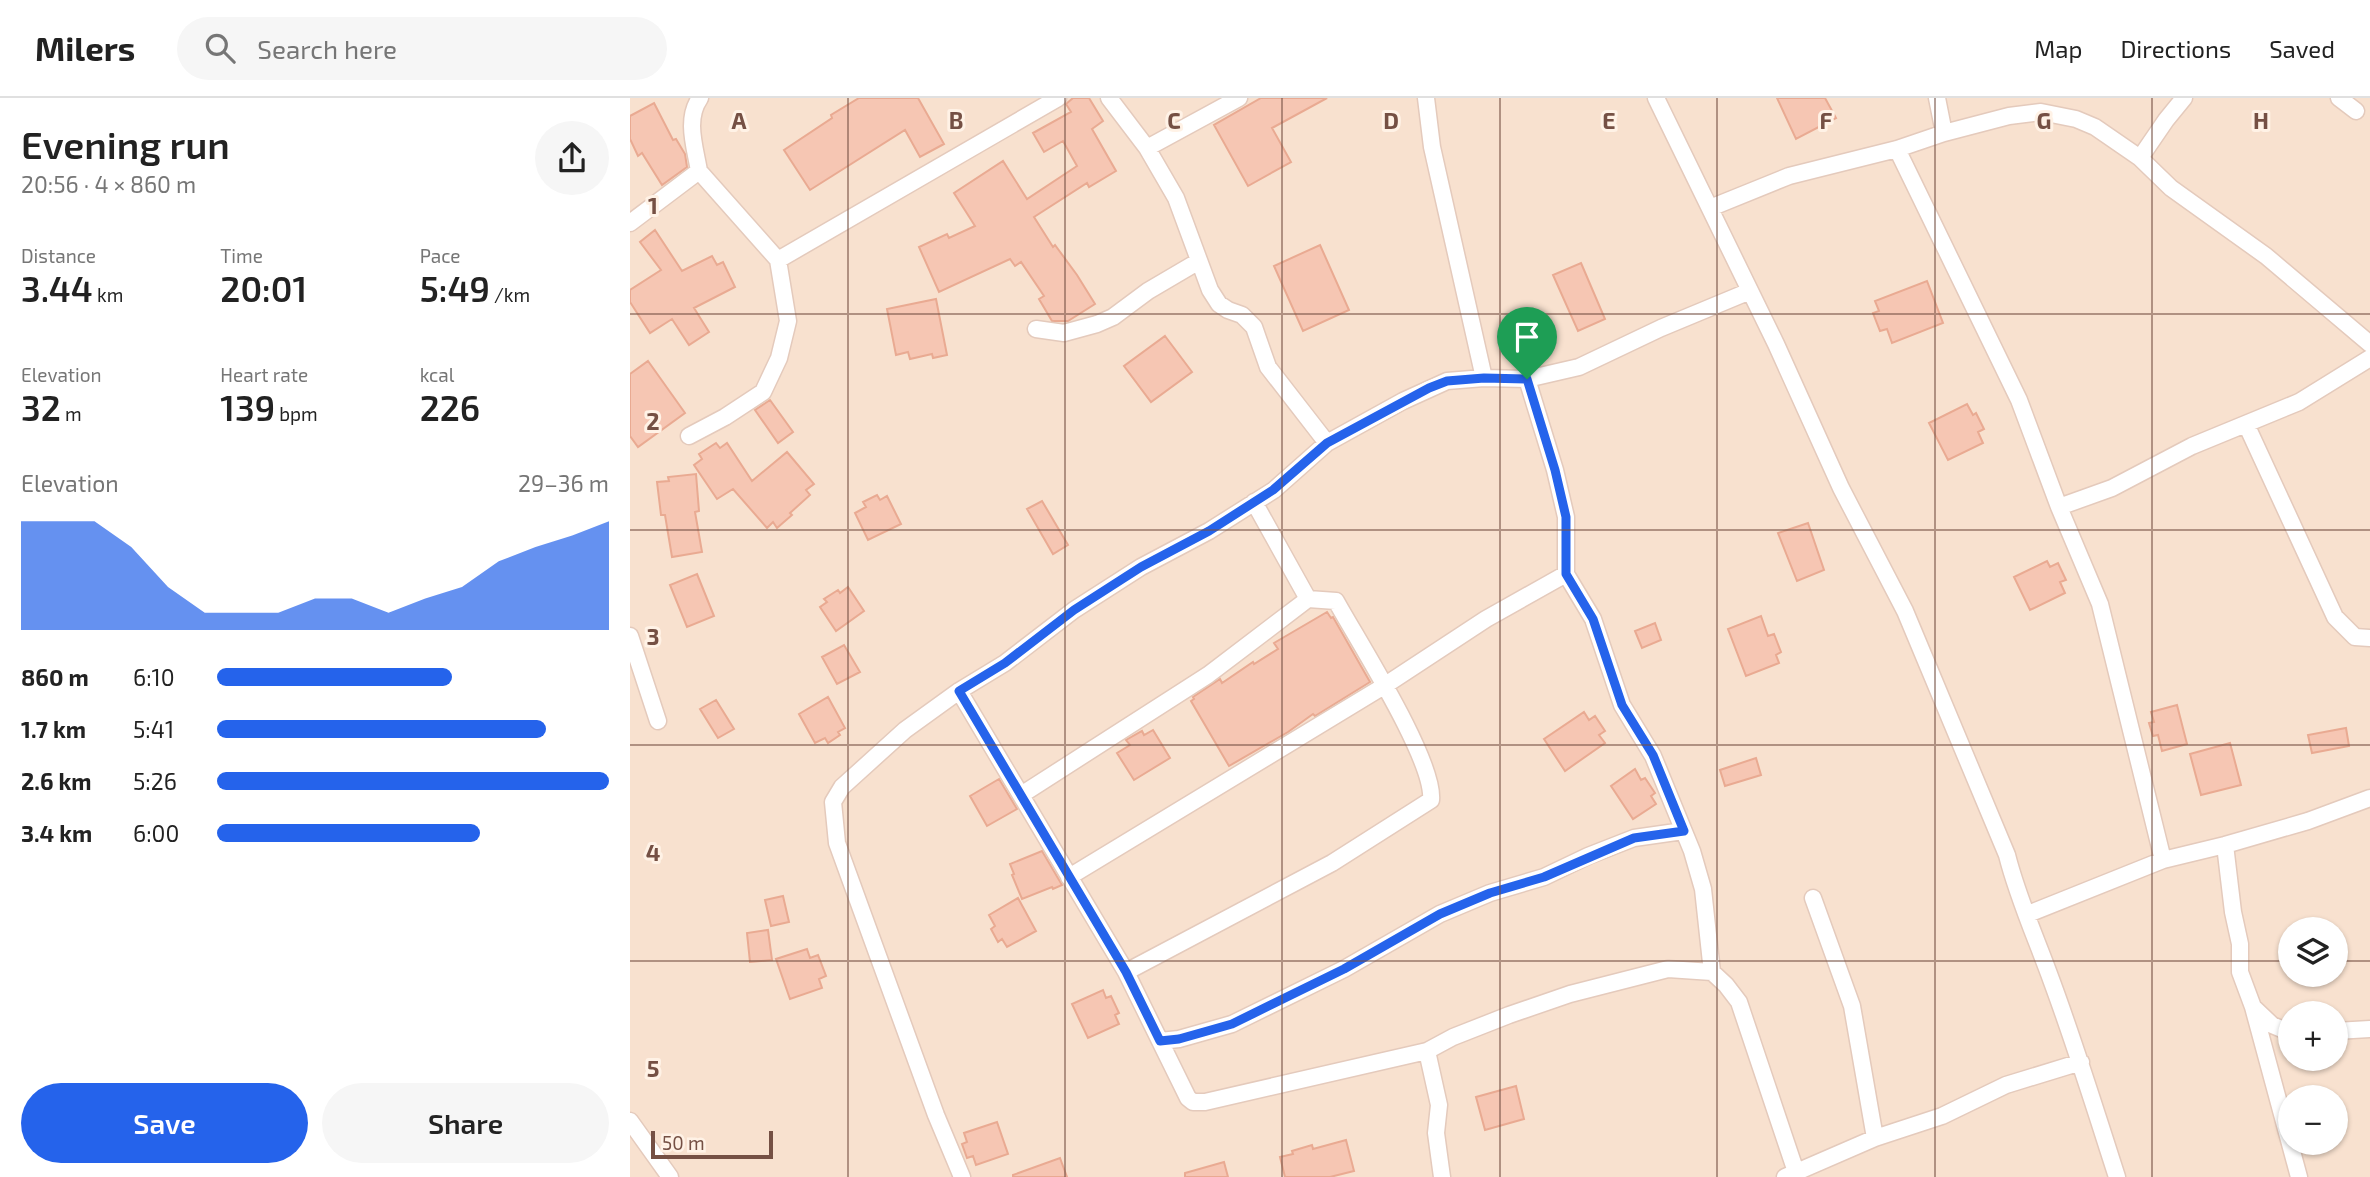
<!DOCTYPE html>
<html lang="en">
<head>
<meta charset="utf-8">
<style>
	body { margin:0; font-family:"Exo 2",sans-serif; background:#f6f6f6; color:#222; height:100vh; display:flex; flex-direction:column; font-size:26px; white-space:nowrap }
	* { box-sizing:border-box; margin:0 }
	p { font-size:23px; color:#767676 }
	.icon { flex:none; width:38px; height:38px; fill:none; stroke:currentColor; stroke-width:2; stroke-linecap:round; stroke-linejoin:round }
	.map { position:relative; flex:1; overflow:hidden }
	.side { display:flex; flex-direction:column; background:#fff; width:630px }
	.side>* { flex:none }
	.fabs { position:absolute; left:1648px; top:819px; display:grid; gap:14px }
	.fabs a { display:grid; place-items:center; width:70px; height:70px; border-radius:50%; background:#fff; box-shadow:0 2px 5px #0004; font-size:35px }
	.scale { position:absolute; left:21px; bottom:18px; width:122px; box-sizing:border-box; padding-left:7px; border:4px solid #755044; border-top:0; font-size:19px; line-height:24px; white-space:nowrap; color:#755044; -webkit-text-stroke:5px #fff2e6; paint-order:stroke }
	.pin { position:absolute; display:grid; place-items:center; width:60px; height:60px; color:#fff; margin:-72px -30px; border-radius:50% 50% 50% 0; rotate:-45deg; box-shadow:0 0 7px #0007 }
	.pin .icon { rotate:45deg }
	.round { display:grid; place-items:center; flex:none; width:74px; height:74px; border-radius:37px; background:#f6f6f6 }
	.overview { display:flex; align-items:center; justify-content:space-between; height:119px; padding:0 21px }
	h1 { font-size:38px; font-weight:600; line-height:52px }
	.stats { display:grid; grid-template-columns:repeat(3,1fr); gap:10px; height:119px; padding:7px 21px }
	.stats div { display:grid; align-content:center }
	.stats b { font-size:35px; font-weight:600 }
	.stats small { font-size:19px; font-weight:400 }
	.stats p { font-size:19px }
	.chart { height:196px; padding:14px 21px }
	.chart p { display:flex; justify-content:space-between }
	.chart svg { width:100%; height:126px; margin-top:7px; fill:#2563eb; opacity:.7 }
	.action { display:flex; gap:14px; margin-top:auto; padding:14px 21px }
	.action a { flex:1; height:80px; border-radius:42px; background:#2563eb; color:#fff; font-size:28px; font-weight:600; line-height:80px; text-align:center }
	.action a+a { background:#f6f6f6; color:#222 }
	ul { padding:0 21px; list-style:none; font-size:23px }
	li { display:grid; grid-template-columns:112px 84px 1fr; align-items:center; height:52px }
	li i { height:18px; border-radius:9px; background:#2563eb }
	header { display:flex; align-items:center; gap:42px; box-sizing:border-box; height:98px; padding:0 35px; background:#fff; border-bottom:2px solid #e0e0e0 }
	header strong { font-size:33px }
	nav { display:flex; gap:38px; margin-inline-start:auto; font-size:24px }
	.search { width:490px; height:63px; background:#f6f6f6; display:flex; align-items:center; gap:18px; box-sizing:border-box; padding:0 24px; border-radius:38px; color:#767676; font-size:26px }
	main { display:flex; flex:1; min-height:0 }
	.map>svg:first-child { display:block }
	.residential { fill:#f8e1cf; fill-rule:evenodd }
	.building { fill:#f6c6b3; stroke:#e9aa92; stroke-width:2 }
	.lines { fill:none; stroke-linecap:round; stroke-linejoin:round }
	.street-casing { stroke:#e4cabc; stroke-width:19 }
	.street { stroke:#fff; stroke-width:16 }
	.route-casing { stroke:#fff; stroke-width:14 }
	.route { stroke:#2563eb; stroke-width:9 }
	.grid { fill:none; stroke:#755044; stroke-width:2; stroke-opacity:0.55 }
	.grid-label { font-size:23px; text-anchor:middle; font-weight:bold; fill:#755044; stroke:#fff2e6; stroke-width:6; stroke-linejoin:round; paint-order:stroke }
</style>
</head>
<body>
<header>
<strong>Milers</strong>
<div class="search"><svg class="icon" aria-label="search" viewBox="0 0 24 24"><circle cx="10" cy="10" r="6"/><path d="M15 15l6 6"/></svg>Search here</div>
<nav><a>Map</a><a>Directions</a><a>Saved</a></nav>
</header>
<main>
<section class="side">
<div class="overview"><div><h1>Evening run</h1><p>20:56 · 4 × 860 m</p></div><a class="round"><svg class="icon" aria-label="share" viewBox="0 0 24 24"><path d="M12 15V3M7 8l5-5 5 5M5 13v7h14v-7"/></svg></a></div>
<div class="stats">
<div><p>Distance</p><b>3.44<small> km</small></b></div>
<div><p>Time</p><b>20:01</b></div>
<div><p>Pace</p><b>5:49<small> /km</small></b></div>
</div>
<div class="stats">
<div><p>Elevation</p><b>32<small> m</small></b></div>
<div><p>Heart rate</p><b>139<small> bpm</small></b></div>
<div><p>kcal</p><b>226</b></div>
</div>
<div class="chart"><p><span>Elevation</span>29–36 m</p>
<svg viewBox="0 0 160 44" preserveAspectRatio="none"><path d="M0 44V6L10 6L20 6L30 15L40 29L50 38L60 38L70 38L80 33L90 33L100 38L110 33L120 29L130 20L140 15L150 11L160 6V44z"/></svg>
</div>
<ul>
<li><b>860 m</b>6:10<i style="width:60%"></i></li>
<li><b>1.7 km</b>5:41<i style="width:84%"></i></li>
<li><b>2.6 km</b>5:26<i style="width:100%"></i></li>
<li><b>3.4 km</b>6:00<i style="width:67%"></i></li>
</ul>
<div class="action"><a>Save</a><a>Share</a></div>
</section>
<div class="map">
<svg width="1740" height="1079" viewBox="0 0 1740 1079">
	<rect width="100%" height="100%" fill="#feeede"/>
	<!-- residential -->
	<path class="residential" d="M0,0H1740V1079H0ZM1661,831H1706V877H1661ZM1661,915H1706V961H1661ZM1661,999H1706V1045H1661Z"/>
	<!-- building -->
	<path class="building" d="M229,0H288L314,46L290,59L275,32L180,92L154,52L202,20L201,17Z
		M443,0H459L473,23L462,31L486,73L459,89L457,85L404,119L423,149L425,147L447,177L465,206L438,223H422L409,201L414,198L391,164L385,168L380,161L309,194L289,149L317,136L319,140L345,128L324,95L373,63L397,101L447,68L433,43L414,54L403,35L441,14L436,6Z
		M631,0H697L642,30L661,64L618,88L584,27Z
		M1147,0H1195L1206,20L1166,41Z
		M24,5L43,42L46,41L55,56L57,69L32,87L12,55L8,58L0,41V18Z
		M25,132L52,173L82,158L87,167L93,164L105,189L64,210L79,234L59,247L42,221L20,235L0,204V192L31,172L10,144Z
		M690,147L719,212L673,233L644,168Z
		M951,165L975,221L948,233L923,177Z
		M1297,183L1313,225L1262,245L1257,231L1250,233L1243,215L1249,213L1245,203Z
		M306,201L317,257L303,260L302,256L280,261L278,254L266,257L257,211Z
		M535,238L562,274L521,304L494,268Z
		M18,263L55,315L8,349L0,338V276Z
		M140,302L163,334L148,345L125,312Z
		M1337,306L1343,317L1346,315L1354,331L1348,334L1353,345L1318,362L1299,325Z
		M86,345L90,350L97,345L122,383L157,354L184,386L176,392L180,397L160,415L162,417L147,430L143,424L137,430L103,391L87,401L64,367L72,361L69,356Z
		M66,376L69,413L65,414L72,454L42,459L35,417H31L27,384L39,383L38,379Z
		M247,397L250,402L257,398L271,426L238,442L225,415L236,409L233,404Z
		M412,403L438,447L423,456L397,411Z
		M1178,425L1194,472L1167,483L1148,435Z
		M1417,463L1420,469L1428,465L1436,482L1430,484L1435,495L1400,512L1384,479Z
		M67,476L84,518L57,529L40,487Z
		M218,489L234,513L206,533L190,509L197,504L194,501L208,492L210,495Z
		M697,514L701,520L703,519L740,584L685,618L683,616L658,634L599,668L561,603L564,601L563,599L590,581L592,585L623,564L624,566L648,551L644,545Z
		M1131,518L1138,538L1144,536L1151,554L1146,557L1149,565L1116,578L1098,531Z
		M1025,525L1031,542L1012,550L1005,533Z
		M214,547L230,574L207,586L192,559Z
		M198,599L215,630L208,634L210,637L198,645L195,640L185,645L169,616Z
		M86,602L104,631L88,640L70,611Z
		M1547,607L1557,646L1532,653L1528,637L1523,638L1519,625L1524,624L1521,614Z
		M954,614L959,622L965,618L975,633L969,637L975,645L935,673L914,641Z
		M1716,630L1719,648L1682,655L1678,637Z
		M523,632L540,660L504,682L487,655L500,647L496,642L512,633L514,637Z
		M1600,645L1611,687L1571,697L1560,656Z
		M1126,660L1131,677L1095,688L1090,672Z
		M1005,671L1011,682L1015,680L1025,695L1021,698L1026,706L1003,721L981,688Z
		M369,681L387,711L357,728L340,698Z
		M412,753L432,787L423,791L422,789L392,801L382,777L384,776L380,766Z
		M153,798L159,824L141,828L135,802Z
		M388,800L406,833L377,849L372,841L368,844L361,831L365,828L359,817Z
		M138,832L142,862L120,864L117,835Z
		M177,851L180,860L188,857L196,878L189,881L192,890L160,901L146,861Z
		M473,892L476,900L481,898L489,915L485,917L489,926L458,940L442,906Z
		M886,988L894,1021L855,1032L846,999Z
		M367,1024L378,1056L346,1067L343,1058L337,1060L332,1046L337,1044L334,1035Z
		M716,1042L724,1073L700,1079H655L650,1059L663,1056L662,1053L682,1047L683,1051Z
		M430,1060L437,1079H383V1077Z
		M594,1064L598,1079H555V1075Z"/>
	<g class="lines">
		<!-- street casing -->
		<g class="street-casing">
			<path id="street" d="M479,0L517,50L609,0
				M796,0L802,49L854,280
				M1026,0L1146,246L1211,390L1275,513L1377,757C1388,801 1407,842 1422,884C1446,949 1466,1014 1487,1079
				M1709,0L1726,13
				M1314,35L1379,18L1411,14L1446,21L1465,29L1510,60L1541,90L1636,158L1740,246
				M517,50L546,100L580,192L589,206L598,212L612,217L624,229L638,269L697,345
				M1267,51L1389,302L1429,409L1470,506L1533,762
				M1510,60L1536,22L1554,0
				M1080,110L1159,78L1267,51L1314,35L1307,0
				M0,125L69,73C65,49 55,21 70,0
				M148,162L428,0
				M406,231L434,235L467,226L483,219L518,193L569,163
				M897,281L925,372L936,419V476L963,521L992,607L1023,658L1062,753L1073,791L1082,874
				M1616,326L1705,519L1725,539L1740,540
				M59,338L95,319L133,294L149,260L158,223L148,162L69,73
				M1429,409L1482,390L1562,348L1669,304L1740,260
				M0,538L28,623
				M329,593L496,874L558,1000L563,1004H575L797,953
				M391,697L578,577L678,501L624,404
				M1595,747L1603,814L1610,846V874L1623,909L1642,927L1661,935
				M439,779L754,588L856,521L936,476
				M1183,800L1222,908L1245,1040
				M1398,816L1533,762L1595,747L1678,723L1740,700
				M496,874L702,765L801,702C805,663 728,543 706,503L678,501
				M1623,909L1669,1079
				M1706,933L1740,931
				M530,943L549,941L602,926L714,871L810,816L860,795L914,779L958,758L1004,740L1053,733
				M0,1023L40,1079
				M332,1079L306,1017L207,745L203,704L212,689L275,632L329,593L375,565L444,512L511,469L579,433L644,392L697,345L773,303L817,283L854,280L897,281L949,269L1031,230L1120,193
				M812,1079L806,1035L809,1007L797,953L823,939L879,917L940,896L1038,871L1082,874L1096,887L1109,904L1166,1074
				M1155,1079L1245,1040L1312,1018L1376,987L1451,964"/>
		</g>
		<!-- street -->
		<use href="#street" class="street"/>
	</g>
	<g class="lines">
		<!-- route casing -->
		<g class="route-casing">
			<path id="route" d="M854,280L897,281L925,372L936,419V476L963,521L992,607L1023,657L1054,733L1004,740L914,779L860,795L810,816L714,871L602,926L549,941L530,943L496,874L329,593L375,565L444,512L511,469L579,433L643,392L697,345L799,290L817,283Z"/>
		</g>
		<!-- route -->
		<use href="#route" class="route"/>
	</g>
	<!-- grid -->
	<path class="grid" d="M218,0V1079M435,0V1079M652,0V1079M870,0V1079M1087,0V1079M1305,0V1079M1522,0V1079M0,216H1740M0,432H1740M0,647H1740M0,863H1661M1706,863H1740"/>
	<g class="grid-label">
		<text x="109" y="31">A</text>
		<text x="326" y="31">B</text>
		<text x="544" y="31">C</text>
		<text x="761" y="31">D</text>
		<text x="979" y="31">E</text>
		<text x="1196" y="31">F</text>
		<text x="1414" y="31">G</text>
		<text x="1631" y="31">H</text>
		<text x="23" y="116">1</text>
		<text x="23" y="332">2</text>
		<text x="23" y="547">3</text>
		<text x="23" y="763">4</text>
		<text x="23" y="979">5</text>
	</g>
</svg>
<div class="fabs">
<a><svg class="icon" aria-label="layers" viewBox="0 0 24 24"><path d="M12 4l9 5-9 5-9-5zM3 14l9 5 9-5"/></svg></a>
<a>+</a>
<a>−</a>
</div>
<div class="scale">50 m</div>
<div class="pin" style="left:897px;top:281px;background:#1e9e55"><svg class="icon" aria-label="arrive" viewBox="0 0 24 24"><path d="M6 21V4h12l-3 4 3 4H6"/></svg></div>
</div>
</main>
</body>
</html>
